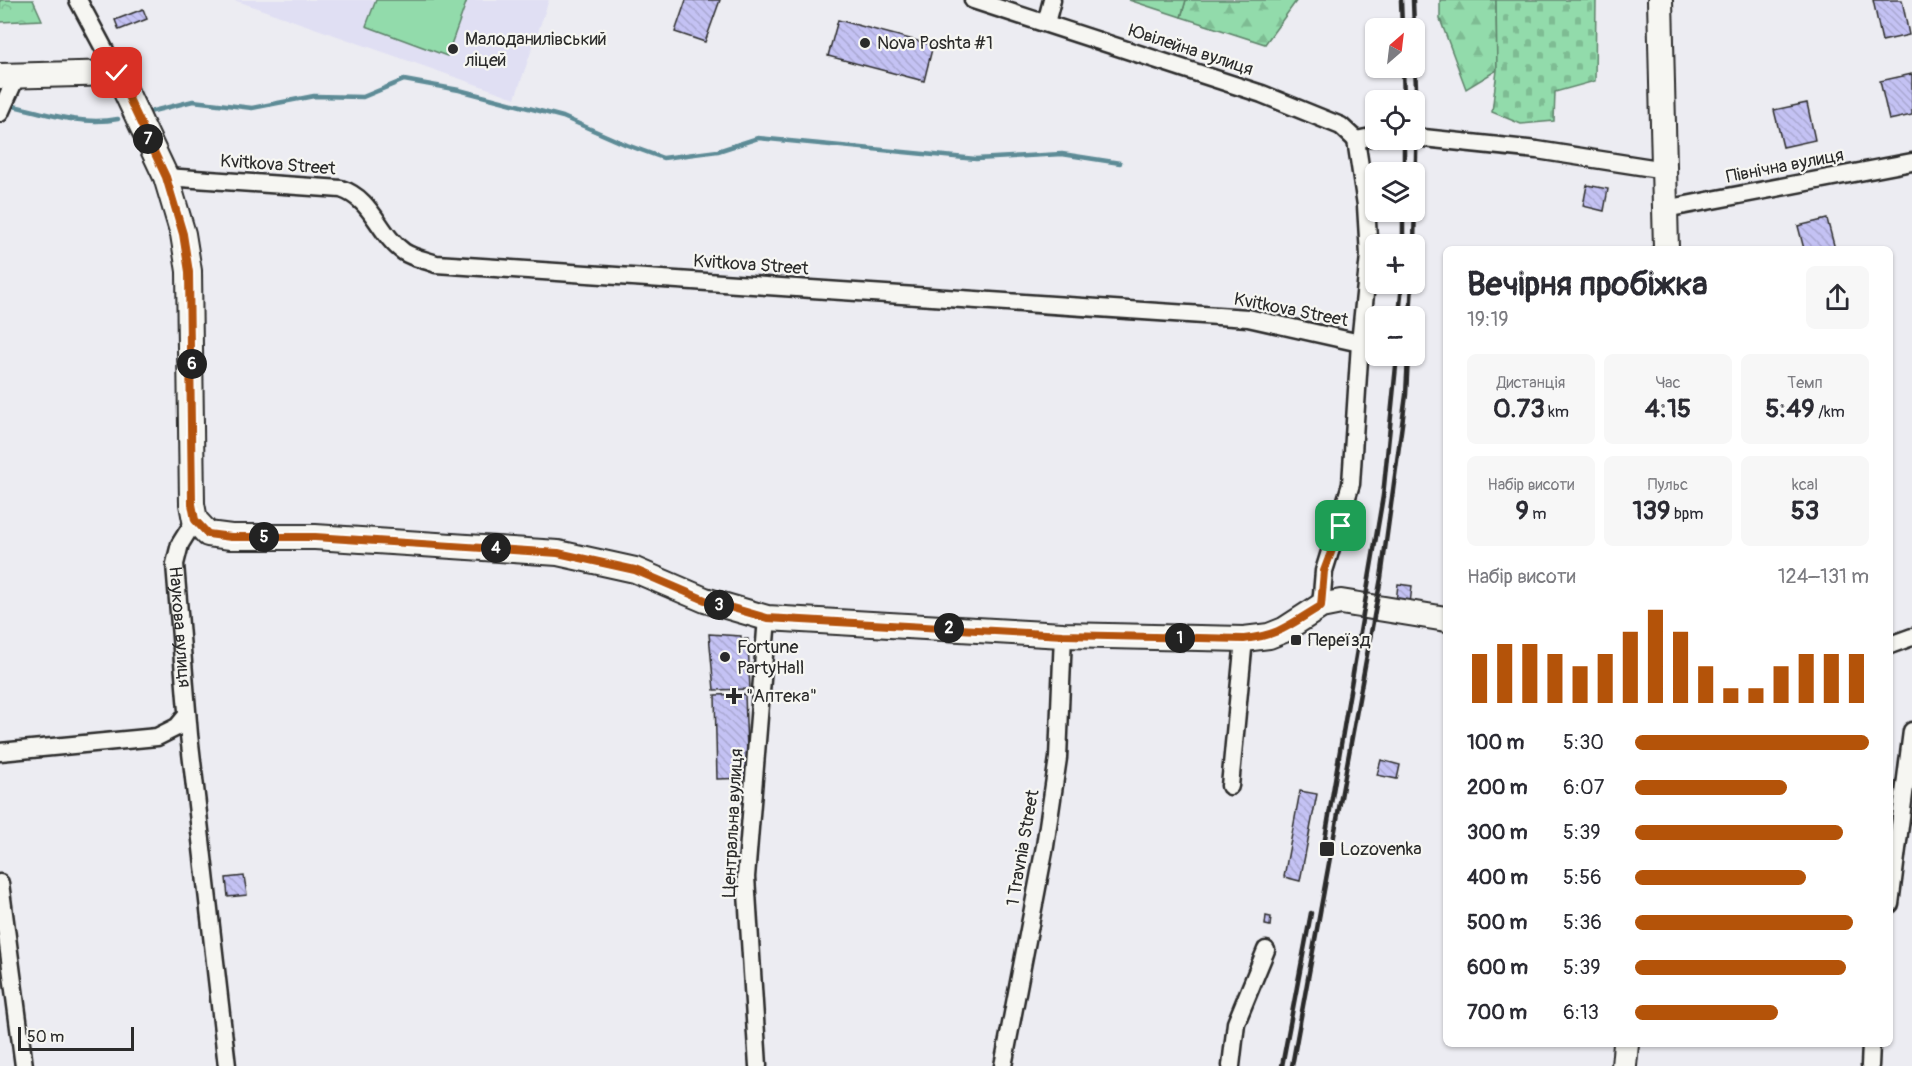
<!DOCTYPE html>
<html lang="uk">
<head>
<meta charset="utf-8">
<style>
	body { margin:0; font-family:Pangolin,sans-serif; background:#f7f7f7; color:#2b2b33; height:100vh; display:flex; flex-direction:column; font-size:22px; white-space:nowrap }
	* { box-sizing:border-box; margin:0 }
	p { font-size:20px; color:#7c7c81 }
	.icon { flex:none; width:33px; height:33px; fill:none; stroke:currentColor; stroke-width:2; stroke-linecap:round; stroke-linejoin:round }
	.map { position:relative; flex:1; overflow:hidden }
	.panel { position:absolute; left:1443px; top:246px; width:450px; height:801px; display:flex; flex-direction:column; background:#fff; border-radius:9px; box-shadow:0 2px 4px #0004 }
	.panel>* { flex:none }
	.needle { width:39px; rotate:28deg }
	.tools { position:absolute; left:1365px; top:18px; display:grid; gap:12px }
	.tools a { display:grid; place-items:center; width:60px; height:60px; border-radius:9px; background:#fff; box-shadow:0 2px 4px #0004; font-size:30px }
	.scale { position:absolute; left:18px; bottom:15px; width:116px; box-sizing:border-box; padding-left:6px; border:3px solid #2b2b2b; border-top:0; font-size:16px; line-height:21px; white-space:nowrap; color:#2b2b2b; -webkit-text-stroke:4px #f6f6f2; paint-order:stroke }
	.pin { position:absolute; display:grid; place-items:center; width:51px; height:51px; color:#fff; margin:-26px; border-radius:12px; box-shadow:0 3px 9px #0006 }
	.km { position:absolute; width:30px; height:30px; margin:-15px; border-radius:50%; background:#222; color:#fff; font-size:16px; line-height:30px; text-align:center }
	.round { display:grid; place-items:center; flex:none; width:63px; height:63px; border-radius:9px; background:#f7f7f7 }
	.overview { display:flex; align-items:center; justify-content:space-between; height:102px; padding:0 24px }
	h1 { font-size:33px; font-weight:700; line-height:45px }
	.metrics { display:grid; grid-template-columns:repeat(3,1fr); gap:9px; height:102px; padding:6px 24px }
	.metrics div { display:grid; align-content:center; border-radius:9px; background:#f7f7f7; text-align:center }
	.metrics b { font-size:26px; font-weight:700 }
	.metrics small { font-size:16px; font-weight:400 }
	.metrics p { font-size:16px }
	.chart { height:168px; padding:12px 24px }
	.chart p { display:flex; justify-content:space-between }
	.chart svg { width:100%; height:108px; margin-top:6px; stroke:#b45309; stroke-width:6 }
	ul { padding:0 24px; list-style:none; font-size:20px }
	li { display:grid; grid-template-columns:96px 72px 1fr; align-items:center; height:45px }
	li i { height:15px; border-radius:8px; background:#b45309 }
	.map>svg:first-child { display:block }
	.built { fill:#e0dff3 }
	.forest { fill:url(#forest-firs); stroke:#5e836b; stroke-width:1.5 }
	.cemetery { fill:url(#cemetery-stones); stroke:#5e836b; stroke-width:1.5 }
	.park { fill:url(#park-crowns); stroke:#5e836b; stroke-width:1.5 }
	.garden { fill:#92dbab; stroke:#5e836b; stroke-width:1.5 }
	.lines { fill:none; stroke-linecap:round; stroke-linejoin:round }
	.stream { stroke:#5d8b96; stroke-width:4.5 }
	.building { fill:url(#building-back-hatch); stroke:#2b2b2b; stroke-width:1.5 }
	.street-casing { stroke:#2b2b2b; stroke-width:21 }
	.secondary-casing { stroke:#2b2b2b; stroke-width:28 }
	.street { stroke:#f6f6f2; stroke-width:16 }
	.secondary { stroke:#f6f6f2; stroke-width:24 }
	.rail { stroke:#2b2b2b; stroke-width:4.5 }
	.route-casing { stroke:#fff; stroke-width:12 }
	.route { stroke:#b45309; stroke-width:8 }
	.poi-dot { fill:#2b2b2b; stroke:#f6f6f2; stroke-width:2 }
	.labels { text-anchor:middle; dominant-baseline:central; stroke-width:4.5; stroke-linejoin:round; paint-order:stroke }
	.poi-label { font-size:18px; fill:#2b2b2b; stroke:#f6f6f2; text-anchor:start }
	.street-label { font-size:18px; fill:#2b2b2b; stroke:#f6f6f2 }
</style>
</head>
<body>
<div class="map">
<svg width="1912" height="1066" viewBox="0 0 1912 1066">
	<defs>
		<pattern id="forest-firs" width="22" height="20" patternUnits="userSpaceOnUse" patternTransform="scale(1.5)"><rect width="22" height="20" fill="#92dbab"/><path d="M5 1l3.5 6h-7zM16 11l3.5 6h-7z" fill="#7ebc93"/></pattern>
		<pattern id="cemetery-stones" width="16" height="16" patternUnits="userSpaceOnUse" patternTransform="scale(1.5)"><rect width="16" height="16" fill="#92dbab"/><path d="M2 7V4a2 2 0 0 1 4 0v3zM10 15v-3a2 2 0 0 1 4 0v3z" fill="#7ebc93"/></pattern>
		<pattern id="park-crowns" width="20" height="18" patternUnits="userSpaceOnUse" patternTransform="scale(1.5)"><rect width="20" height="18" fill="#92dbab"/><path d="M2 6a3 3 0 1 1 6 0M12 15a3 3 0 1 1 6 0" fill="none" stroke="#7ebc93"/></pattern>
		<pattern id="building-back-hatch" width="6" height="6" patternUnits="userSpaceOnUse" patternTransform="scale(1.5)"><rect width="6" height="6" fill="#c4c2f4"/><path d="M-1 5l2 2M0 0l6 6M5-1l2 2" fill="none" stroke="#a9a7d1"/></pattern>
	</defs>
	<rect width="100%" height="100%" fill="#ececf2"/>
	<filter id="ink" filterUnits="userSpaceOnUse"><feTurbulence type="fractalNoise" baseFrequency=".0167" numOctaves="2"/><feDisplacementMap in="SourceGraphic" scale="12" xChannelSelector="R" yChannelSelector="G"/><feConvolveMatrix kernelMatrix="1 2 1 2 8 2 1 2 1" color-interpolation-filters="sRGB"/></filter>
	<g filter="url(#ink)">
		<!-- built -->
		<path class="built" d="M234,0H549L515,98Z"/>
		<!-- forest -->
		<path class="forest" d="M1186,0H1297L1265,44L1181,17Z
			M1440,0H1496L1497,70L1466,89L1440,19Z"/>
		<!-- cemetery -->
		<path class="cemetery" d="M1496,0H1596L1595,81L1555,92L1554,121L1521,124L1492,112L1497,70Z"/>
		<!-- park -->
		<path class="park" d="M0,0H33L42,20L0,22Z"/>
		<!-- garden -->
		<path class="garden" d="M376,0H467L447,56L366,26Z
			M1129,0H1186L1181,17Z"/>
		<g class="lines">
			<!-- stream -->
			<path class="stream" d="M14,106C47,114 84,126 118,119
				M149,112L193,101L252,108L314,96L363,97L404,80L459,90L563,117L627,145L663,158L718,151L758,138L976,159L1062,154L1120,163"/>
		</g>
		<!-- building -->
		<path class="building" d="M686,0H720L705,42L675,32Z
			M1873,0H1902L1909,35L1882,41Z
			M143,9L147,19L119,30L115,20Z
			M838,20L933,45L924,81L828,56Z
			M1912,74V115L1889,120L1880,81Z
			M1807,103L1815,140L1783,147L1774,110Z
			M1587,185L1608,189L1604,211L1583,206Z
			M1827,219L1835,249H1804L1798,226Z
			M1398,584L1412,586L1410,604L1396,602Z
			M709,634L741,636V639H748L749,664H752V670H749L750,689L714,690Z
			M745,694L748,778L717,779L715,695Z
			M1381,760L1400,765L1397,779L1377,775Z
			M1300,791L1317,794L1300,881L1284,877Z
			M244,876L247,895L228,897L226,878Z
			M1266,916L1271,917L1270,926L1265,925Z"/>
		<g class="lines">
			<!-- street casing -->
			<g class="street-casing">
				<g id="street">
					<path d="M78,0L117,73"/>
					<path d="M973,0L1262,94L1341,126L1356,140"/>
					<path d="M1046,23L1052,0"/>
					<path d="M0,113L17,75"/>
					<path d="M1414,137L1537,150L1665,170"/>
					<path d="M1356,140L1376,136"/>
					<path d="M166,177L341,189C373,199 378,234 404,252C413,258 426,260 436,264L1248,318L1360,343"/>
					<path d="M1665,209L1912,162"/>
					<path id="s1" d="M195,520L180,544L175,564L189,735L227,1066"/>
					<path d="M1321,606L1324,571L1351,484L1360,343L1369,255L1366,205L1356,140"/>
					<path d="M1890,645L1912,637"/>
					<path d="M0,752L157,737L177,727L187,715"/>
					<path d="M1230,786L1244,639"/>
					<path d="M0,883L24,1066"/>
					<path d="M1890,904L1912,731"/>
					<path d="M758,1066L746,877L767,618"/>
					<path d="M1003,1066L1045,846L1058,758L1063,635"/>
					<path d="M1231,1066L1236,1023L1266,950"/>
					<path d="M1870,1066L1871,1044"/>
				</g>
			</g>
			<!-- secondary casing -->
			<g class="secondary-casing">
				<path id="secondary" d="M1660,0L1666,249
					M0,76L117,73L166,177L183,234L189,271L192,504L195,520L208,534L231,537H315L558,553L635,570L705,600L767,618L1063,635L1244,639L1269,636L1284,630L1321,606L1341,602L1446,619
					M1624,1066L1626,1044"/>
			</g>
			<!-- street -->
			<use href="#street" class="street"/>
			<!-- secondary -->
			<use href="#secondary" class="secondary"/>
			<!-- rail -->
			<path class="rail" d="M1401,0L1402,28
				M1413,0L1414,28
				M1403,68L1404,100
				M1404,172V140
				M1403,244V212
				M1414,244L1417,113L1414,40
				M1399,316L1402,284
				M1410,316L1412,284
				M1325,839L1383,496L1397,356
				M1282,1066L1311,913
				M1292,1066L1381,578L1406,395L1408,356"/>
		</g>
	</g>
	<g class="lines" filter="url(#ink)">
		<!-- route casing -->
		<g class="route-casing">
			<path id="route" d="M117,73L166,177L183,234L189,272L192,504L195,520L208,534L231,537H315L558,553L635,570L705,600L767,618L1063,635L1244,639C1281,635 1290,624 1321,606L1324,571L1341,526"/>
		</g>
		<!-- route -->
		<use href="#route" class="route"/>
	</g>
	<!-- markers -->
	<g class="poi-dot">
		<circle cx="865" cy="43" r="6"/>
		<circle cx="453" cy="49" r="6"/>
		<rect x="1290" y="634" width="12" height="12" rx="3"/>
		<circle cx="725" cy="657" r="6"/>
		<path d="M731 687h6v6h6v6h-6v6h-6v-6h-6v-6h6z"/>
		<rect x="1319" y="841" width="16" height="16" rx="3"/>
	</g>
	<g class="labels">
		<!-- poi labels -->
		<g class="poi-label">
			<text x="465" y="39">Малоданилівський<tspan x="465" dy="21">ліцей</tspan></text>
			<text x="877" y="43">Nova Poshta #1</text>
			<text x="1308" y="640">Переїзд</text>
			<text x="737" y="647">Fortune<tspan x="737" dy="21">PartyHall</tspan></text>
			<text x="746" y="696">"Аптека"</text>
			<text x="1340" y="849">Lozovenka</text>
		</g>
		<!-- street labels -->
		<g class="street-label">
			<text transform="translate(1191 50) rotate(18)">Ювілейна вулиця</text>
			<text transform="translate(278 165) rotate(4)">Kvitkova Street</text>
			<text transform="translate(1785 166) rotate(-11)">Північна вулиця</text>
			<text transform="translate(751 265) rotate(4)">Kvitkova Street</text>
			<text transform="translate(1291 310) rotate(11)">Kvitkova Street</text>
			<text stroke="none"><textPath href="#s1" startOffset="112">Наукова вулиця</textPath></text>
			<text transform="translate(733 823) rotate(-87)">Центральна вулиця</text>
			<text transform="translate(1023 848) rotate(-80)">1 Travnia Street</text>
		</g>
	</g>
</svg>
<div class="tools">
<a><svg class="needle" viewBox="-14 -14 28 28"><path d="M0-13l5 13h-10z" fill="#e53935"/><path d="M0 13l5-13h-10z" fill="#7c7c81"/></svg></a>
<a><svg class="icon" aria-label="locate" viewBox="0 0 24 24"><circle cx="12" cy="12" r="6"/><path d="M12 2v4M12 18v4M2 12h4M18 12h4"/></svg></a>
<a><svg class="icon" aria-label="layers" viewBox="0 0 24 24"><path d="M12 4l9 5-9 5-9-5zM3 14l9 5 9-5"/></svg></a>
<a>+</a>
<a>−</a>
</div>
<div class="scale">50 m</div>
<div class="pin" style="left:1341px;top:526px;background:#1e9e55"><svg class="icon" aria-label="arrive" viewBox="0 0 24 24"><path d="M6 21V4h12l-3 4 3 4H6"/></svg></div>
<div class="pin" style="left:117px;top:73px;background:#d93025"><svg class="icon" aria-label="check" viewBox="0 0 24 24"><path d="M5 12l5 5 9-10"/></svg></div>
<b class="km" style="left:1180px;top:638px">1</b>
<b class="km" style="left:949px;top:628px">2</b>
<b class="km" style="left:719px;top:605px">3</b>
<b class="km" style="left:496px;top:548px">4</b>
<b class="km" style="left:264px;top:537px">5</b>
<b class="km" style="left:192px;top:364px">6</b>
<b class="km" style="left:148px;top:139px">7</b>
<section class="panel">
<div class="overview"><div><h1>Вечірня пробіжка</h1><p>19:19</p></div><a class="round"><svg class="icon" aria-label="share" viewBox="0 0 24 24"><path d="M12 15V3M7 8l5-5 5 5M5 13v7h14v-7"/></svg></a></div>
<div class="metrics">
<div><p>Дистанція</p><b>0.73<small> km</small></b></div>
<div><p>Час</p><b>4:15</b></div>
<div><p>Темп</p><b>5:49<small> /km</small></b></div>
</div>
<div class="metrics">
<div><p>Набір висоти</p><b>9<small> m</small></b></div>
<div><p>Пульс</p><b>139<small> bpm</small></b></div>
<div><p>kcal</p><b>53</b></div>
</div>
<div class="chart"><p><span>Набір висоти</span>124–131 m</p>
<svg viewBox="0 0 160 44" preserveAspectRatio="none"><path d="M5 44V24M15 44V20M25 44V20M35 44V24M45 44V29M55 44V24M65 44V15M75 44V6M85 44V15M95 44V29M105 44V38M115 44V38M125 44V29M135 44V24M145 44V24M155 44V24"/></svg>
</div>
<ul>
<li><b>100 m</b>5:30<i style="width:100%"></i></li>
<li><b>200 m</b>6:07<i style="width:65%"></i></li>
<li><b>300 m</b>5:39<i style="width:89%"></i></li>
<li><b>400 m</b>5:56<i style="width:73%"></i></li>
<li><b>500 m</b>5:36<i style="width:93%"></i></li>
<li><b>600 m</b>5:39<i style="width:90%"></i></li>
<li><b>700 m</b>6:13<i style="width:61%"></i></li>
</ul>
</section>
</div>
</body>
</html>
